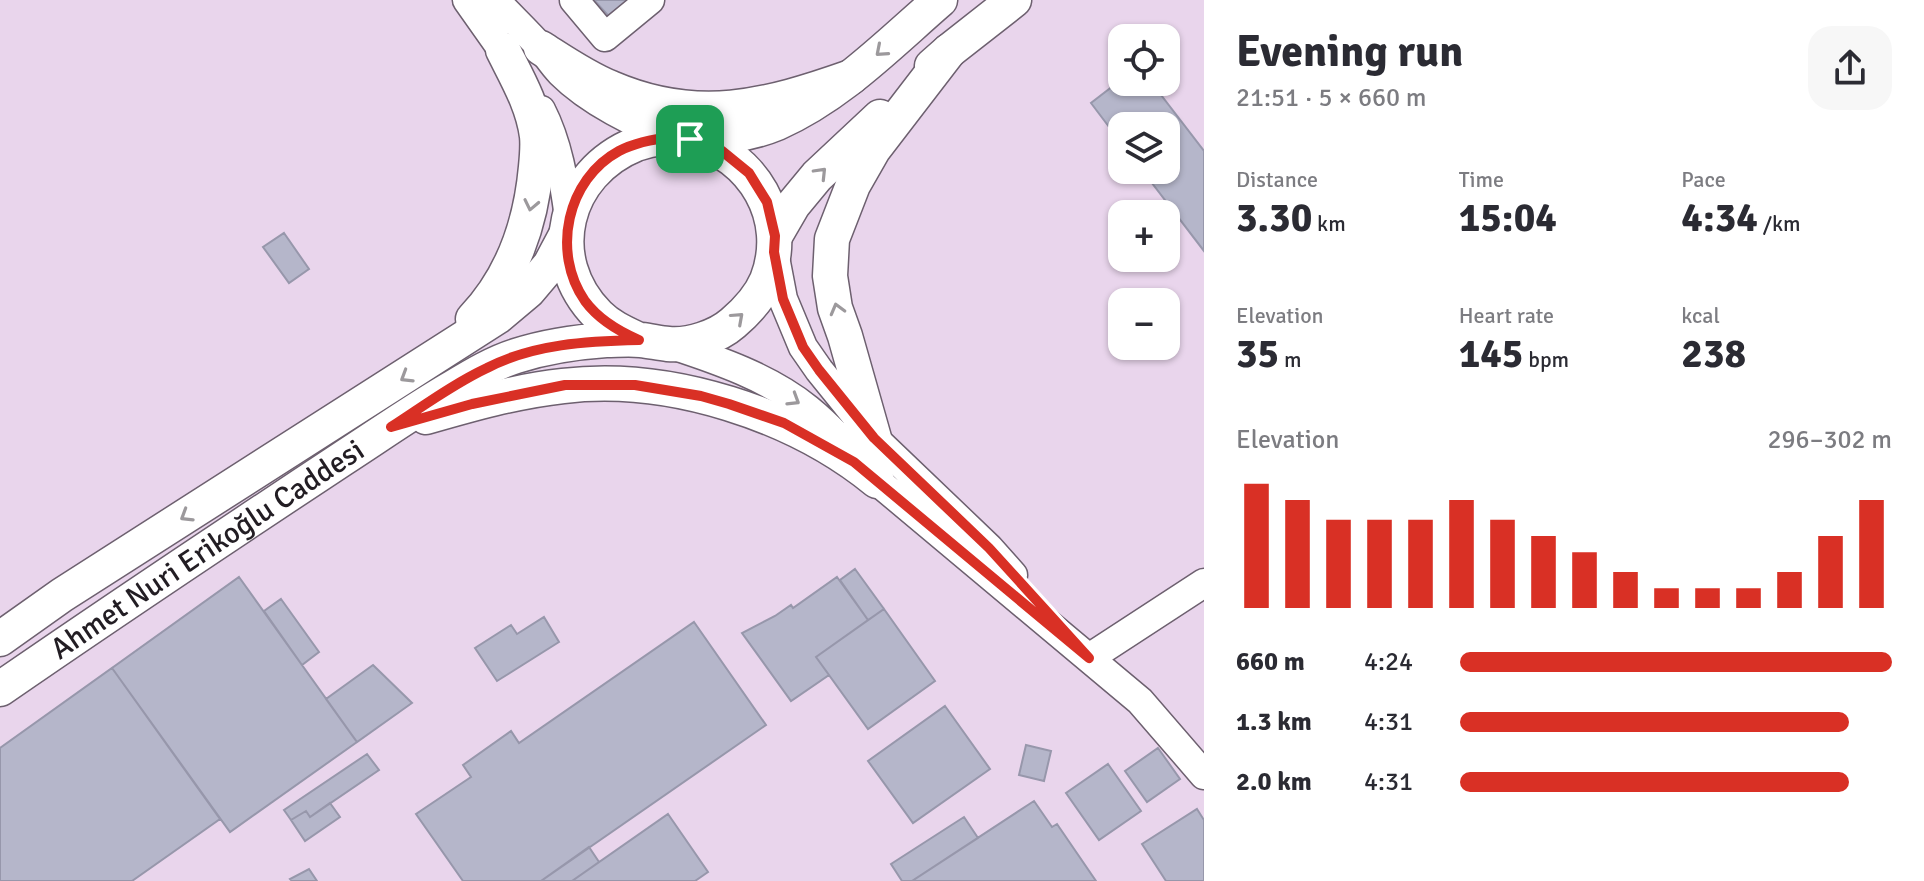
<!DOCTYPE html>
<html lang="en">
<head>
<meta charset="utf-8">
<style>
	body { margin:0; font-family:Signika,sans-serif; background:#f7f7f7; color:#2b2b33; height:100vh; display:flex; flex-direction:column; font-size:30px; white-space:nowrap }
	* { box-sizing:border-box; margin:0 }
	p { font-size:26px; color:#7c7c81 }
	.icon { flex:none; width:44px; height:44px; fill:none; stroke:currentColor; stroke-width:2; stroke-linecap:round; stroke-linejoin:round }
	.map { position:relative; flex:1; overflow:hidden }
	.side { display:flex; flex-direction:column; background:#fff; width:720px }
	.side>* { flex:none }
	.buttons { position:absolute; left:1108px; top:24px; display:grid; gap:16px }
	.buttons a { display:grid; place-items:center; width:72px; height:72px; border-radius:16px; background:#fff; box-shadow:0 2px 6px #0004; font-size:40px }
	.pin { position:absolute; display:grid; place-items:center; width:68px; height:68px; color:#fff; margin:-34px; border-radius:16px; box-shadow:0 4px 12px #0006 }
	.round { display:grid; place-items:center; flex:none; width:84px; height:84px; border-radius:24px; background:#f7f7f7 }
	.head { display:flex; align-items:center; justify-content:space-between; height:136px; padding:0 32px }
	h1 { font-size:44px; font-weight:700; line-height:60px }
	.stats { display:grid; grid-template-columns:repeat(3,1fr); gap:12px; height:136px; padding:8px 32px }
	.stats div { display:grid; align-content:center }
	.stats b { font-size:40px; font-weight:700 }
	.stats small { font-size:22px; font-weight:400 }
	.stats p { font-size:22px }
	.chart { height:224px; padding:16px 32px }
	.chart p { display:flex; justify-content:space-between }
	.chart svg { width:100%; height:144px; margin-top:8px; stroke:#d93025; stroke-width:6 }
	ul { padding:0 32px; list-style:none; font-size:26px }
	li { display:grid; grid-template-columns:128px 96px 1fr; align-items:center; height:60px }
	li i { height:20px; border-radius:10px; background:#d93025 }
	main { display:flex; flex:1; min-height:0 }
	.map>svg:first-child { display:block }
	.built { fill:#e9d5ec; fill-rule:evenodd }
	.building { fill:#b5b6ca; stroke:#9797ab; stroke-width:2 }
	.lines { fill:none; stroke-linecap:round; stroke-linejoin:round }
	.minor-casing { stroke:#6d606f; stroke-width:31 }
	.major-casing { stroke:#6d606f; stroke-width:37 }
	.minor { stroke:#fff; stroke-width:28 }
	.major { stroke:#fff; stroke-width:34 }
	.oneway { stroke:#9c999c }
	.route-casing { stroke:#fff; stroke-width:16 }
	.route { stroke:#d93025; stroke-width:10 }
	.labels { text-anchor:middle; dominant-baseline:central; stroke-width:7; stroke-linejoin:round; paint-order:stroke }
	.street-label { font-size:30px; fill:#221d23; stroke:#eee0f1 }
</style>
</head>
<body>
<main>
<div class="map">
<svg width="1204" height="881" viewBox="0 0 1204 881">
	<rect width="100%" height="100%" fill="#eee0f1"/>
	<!-- built -->
	<path class="built" d="M0,0H1204V881H0ZM1122,38H1166V82H1122ZM1122,126H1166V170H1122ZM1122,214H1166V258H1122ZM1122,302H1166V346H1122Z"/>
	<!-- building -->
	<path class="building" d="M594,0H640L615,23Z
		M1122,79V82H1151L1204,151V251L1142,170H1166V126H1122V144L1091,103Z
		M284,233L309,269L289,283L263,247Z
		M855,569L884,609L868,620L840,580Z
		M239,577L357,742L230,832L112,668Z
		M837,577L868,620L816,657L829,675L791,701L742,633L775,616L791,605L793,608Z
		M281,599L319,652L302,665L264,611Z
		M884,609L935,681L868,729L816,657Z
		M544,617L559,642L497,681L475,648L511,625L517,634Z
		M694,622L766,725L541,881H463L416,814L471,777L463,765L511,731L519,743Z
		M373,665L412,703L357,742L326,699Z
		M112,668L220,819L132,881H0V748Z
		M945,706L990,769L913,823L868,761Z
		M1026,745L1051,751L1044,781L1019,775Z
		M1158,748L1180,779L1147,802L1125,771Z
		M367,754L379,770L310,817L306,811L291,820L284,810Z
		M1108,764L1141,811L1099,840L1066,793Z
		M1034,801L1052,827L1057,824L1096,881H912Z
		M330,803L340,817L305,841L291,820L306,811L310,817Z
		M1197,809L1204,820V881H1166L1142,844Z
		M668,814L708,872L695,881H572Z
		M964,817L978,838L912,881H902L891,864Z
		M589,847L599,862L572,881H541Z
		M309,869L317,881H292L290,879Z"/>
	<g class="lines">
		<!-- minor casing -->
		<g class="minor-casing">
			<path id="minor" d="M467,0L515,68
				M495,0C510,16 527,32 542,49C548,57 554,66 561,73C588,100 637,126 673,137
				M574,0L605,37L650,0
				M541,110C558,143 564,181 569,217
				M774,252L783,299L803,347L819,370L874,438L989,548L1013,575
				M672,345C718,360 770,378 808,409C834,430 855,456 877,481L1140,701L1204,775
				M1089,658L1204,583"/>
		</g>
		<!-- major casing -->
		<g class="major-casing">
			<g id="major">
				<path d="M541,48C563,62 586,78 611,88C697,125 766,107 851,77"/>
				<path d="M932,66L949,51L1014,0"/>
				<path d="M692,139C720,138 751,134 777,123C840,95 889,44 940,0"/>
				<path d="M775,236L793,205L817,176L880,117"/>
				<path d="M473,319C512,278 531,223 536,167C537,157 538,146 537,136C533,105 517,78 503,50"/>
				<path d="M426,417C471,404 517,391 563,386C669,373 795,414 877,481"/>
				<path d="M874,438L845,336L835,308L830,276L832,239L853,185L873,150L949,51"/>
				<path d="M0,639L62,595L497,317L528,291L550,265L566,235"/>
				<path id="s1" d="M0,689C113,611 227,535 342,459C379,435 416,409 454,387C474,375 494,363 516,356C544,347 576,342 606,340C617,340 629,339 641,340C650,341 659,343 668,344C689,346 717,337 733,323C747,311 760,297 767,280C791,218 753,155 691,139C674,135 652,138 636,144C564,173 542,258 598,315C610,327 624,333 639,340"/>
			</g>
		</g>
		<!-- minor -->
		<use href="#minor" class="minor"/>
		<!-- major -->
		<use href="#major" class="major"/>
	</g>
	<!-- one-way arrows -->
	<defs><path id="oneway-chevron" d="M-2-3.5L2.5 0L-2 3.5" fill="none" stroke-width="1.6" stroke-linecap="round" stroke-linejoin="round" transform="scale(2)"/></defs>
	<g class="oneway">
		<use href="#oneway-chevron" transform="translate(881 51) rotate(139)"/>
		<use href="#oneway-chevron" transform="translate(821 173) rotate(-46)"/>
		<use href="#oneway-chevron" transform="translate(531 205) rotate(102)"/>
		<use href="#oneway-chevron" transform="translate(837 309) rotate(-105)"/>
		<use href="#oneway-chevron" transform="translate(738 318) rotate(-42)"/>
		<use href="#oneway-chevron" transform="translate(406 377) rotate(148)"/>
		<use href="#oneway-chevron" transform="translate(794 400) rotate(32)"/>
		<use href="#oneway-chevron" transform="translate(186 516) rotate(148)"/>
	</g>
	<g class="lines">
		<!-- route casing -->
		<g class="route-casing">
			<path id="route" d="M673,137L690,139L722,151L749,173L767,202L775,236L774,252L783,299L803,347L819,370L874,438L989,548L1089,658L854,462L784,423L729,404L701,396L635,385H565L472,404L391,427C422,407 453,384 487,368C533,344 588,341 639,340C618,331 599,320 585,301C551,252 567,179 619,151C636,142 654,139 673,137Z"/>
		</g>
		<!-- route -->
		<use href="#route" class="route"/>
	</g>
	<g class="labels">
		<!-- street labels -->
		<g class="street-label">
			<text stroke="none"><textPath href="#s1" startOffset="250">Ahmet Nuri Erikoğlu Caddesi</textPath></text>
		</g>
	</g>
</svg>
<div class="buttons">
<a><svg class="icon" aria-label="locate" viewBox="0 0 24 24"><circle cx="12" cy="12" r="6"/><path d="M12 2v4M12 18v4M2 12h4M18 12h4"/></svg></a>
<a><svg class="icon" aria-label="layers" viewBox="0 0 24 24"><path d="M12 4l9 5-9 5-9-5zM3 14l9 5 9-5"/></svg></a>
<a>+</a>
<a>−</a>
</div>
<div class="pin" style="left:690px;top:139px;background:#1e9e55"><svg class="icon" aria-label="arrive" viewBox="0 0 24 24"><path d="M6 21V4h12l-3 4 3 4H6"/></svg></div>
</div>
<section class="side">
<div class="head"><div><h1>Evening run</h1><p>21:51 · 5 × 660 m</p></div><a class="round"><svg class="icon" aria-label="share" viewBox="0 0 24 24"><path d="M12 15V3M7 8l5-5 5 5M5 13v7h14v-7"/></svg></a></div>
<div class="stats">
<div><p>Distance</p><b>3.30<small> km</small></b></div>
<div><p>Time</p><b>15:04</b></div>
<div><p>Pace</p><b>4:34<small> /km</small></b></div>
</div>
<div class="stats">
<div><p>Elevation</p><b>35<small> m</small></b></div>
<div><p>Heart rate</p><b>145<small> bpm</small></b></div>
<div><p>kcal</p><b>238</b></div>
</div>
<div class="chart"><p><span>Elevation</span>296–302 m</p>
<svg viewBox="0 0 160 44" preserveAspectRatio="none"><path d="M5 44V6M15 44V11M25 44V17M35 44V17M45 44V17M55 44V11M65 44V17M75 44V22M85 44V27M95 44V33M105 44V38M115 44V38M125 44V38M135 44V33M145 44V22M155 44V11"/></svg>
</div>
<ul>
<li><b>660 m</b>4:24<i style="width:100%"></i></li>
<li><b>1.3 km</b>4:31<i style="width:90%"></i></li>
<li><b>2.0 km</b>4:31<i style="width:90%"></i></li>
</ul>
</section>
</main>
</body>
</html>
